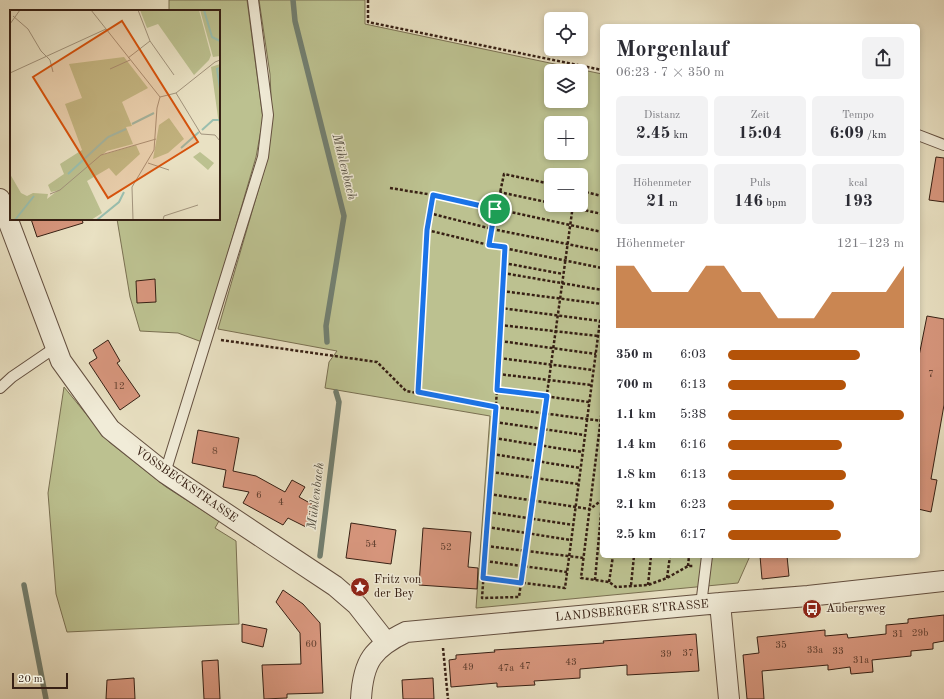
<!DOCTYPE html>
<html lang="de">
<head>
<meta charset="utf-8">
<style>
	body { margin:0; font-family:"Old Standard TT",serif; background:#f2f2f3; color:#2b2b33; height:100vh; display:flex; flex-direction:column; font-size:15px; white-space:nowrap }
	* { box-sizing:border-box; margin:0 }
	p { font-size:13px; color:#7c7c81 }
	.icon { flex:none; width:22px; height:22px; fill:none; stroke:currentColor; stroke-width:2; stroke-linecap:round; stroke-linejoin:round }
	.map { position:relative; flex:1; overflow:hidden }
	.details { position:absolute; left:600px; top:24px; width:320px; height:534px; display:flex; flex-direction:column; background:#fff; border-radius:6px; box-shadow:0 2px 6px #0003 }
	.details>* { flex:none }
	.fabs { position:absolute; left:544px; top:12px; display:grid; gap:8px }
	.fabs a { display:grid; place-items:center; width:44px; height:44px; border-radius:6px; background:#fff; box-shadow:0 2px 6px #0003; font-size:20px }
	.scale { position:absolute; left:12px; bottom:10px; width:56px; box-sizing:border-box; padding-left:4px; border:2px solid #372014; border-top:0; font-size:11px; line-height:14px; white-space:nowrap; color:#372014; -webkit-text-stroke:3px #f1ecd8; paint-order:stroke }
	.pin { position:absolute; display:grid; place-items:center; width:34px; height:34px; color:#fff; margin:-17px; border:2px solid #fff; border-radius:50%; box-shadow:0 1px 4px #0007 }
	.round { display:grid; place-items:center; flex:none; width:42px; height:42px; border-radius:6px; background:#f2f2f3 }
	.headline { display:flex; align-items:center; justify-content:space-between; height:68px; padding:0 16px }
	h1 { font-size:22px; font-weight:700; line-height:30px }
	.stats { display:grid; grid-template-columns:repeat(3,1fr); gap:6px; height:68px; padding:4px 16px }
	.stats div { display:grid; align-content:center; border-radius:6px; background:#f2f2f3; text-align:center }
	.stats b { font-size:17px; font-weight:700 }
	.stats small { font-size:11px; font-weight:400 }
	.stats p { font-size:11px }
	.chart { height:112px; padding:8px 16px }
	.chart p { display:flex; justify-content:space-between }
	.chart svg { width:100%; height:72px; margin-top:4px; fill:#b45309; opacity:.7 }
	ul { padding:0 16px; list-style:none; font-size:13px }
	li { display:grid; grid-template-columns:64px 48px 1fr; align-items:center; height:30px }
	li i { height:10px; border-radius:5px; background:#b45309 }
	.map>svg:first-child { display:block }
	.green { fill:#bcc190; stroke:#7a7052; fill-rule:evenodd }
	.lines { fill:none; stroke-linecap:round; stroke-linejoin:round }
	.stream { stroke:#727f70; stroke-width:5.5 }
	.building { fill:#d7967d; stroke:#372014 }
	.service-casing { stroke:#645040; stroke-width:12 }
	.minor-casing { stroke:#645040; stroke-width:22 }
	.path { stroke:#372014; stroke-width:2.5; stroke-dasharray:3 2; stroke-linecap:butt }
	.service { stroke:#f1ecd8; stroke-width:10 }
	.minor { stroke:#f1ecd8; stroke-width:20 }
	.route-casing { stroke:#fff; stroke-width:8 }
	.route { stroke:#1a73e8; stroke-width:5 }
	.labels { text-anchor:middle; dominant-baseline:central; stroke-width:3; stroke-linejoin:round; paint-order:stroke }
	.number-label { font-size:10px; fill:#5f3e2e }
	.street-label { font-size:12px; fill:#372014; stroke:#f1ecd8 }
	.poi-label { font-size:12px; fill:#372014; stroke:#f1ecd8; text-anchor:start }
	.water-label { font-size:13px; font-style:italic; fill:#544f42; stroke:#f1ecd8 }
	.inset-river { fill:none; stroke:#99beae; stroke-width:2 }
	.inset-road { fill:none; stroke:#a2947d; stroke-width:1 }
	.view { fill:#d6530d; fill-opacity:0.15; stroke:#d6530d; stroke-width:2 }
	.inset-edge { fill:none; stroke:#372014; stroke-width:2 }
</style>
</head>
<body>
<div class="map">
<svg width="944" height="699" viewBox="0 0 944 699">
	<rect width="100%" height="100%" fill="#e9e1c3"/>
	<filter id="stains"><feTurbulence type="fractalNoise" baseFrequency=".005" numOctaves="4"/><feColorMatrix values="0 0 0 0 .2 0 0 0 0 .09 0 0 0 0 .02 0 0 0 .5 -.17"/></filter>
	<radialGradient id="worn" r=".72"><stop offset=".6" stop-color="#630" stop-opacity="0"/><stop offset="1" stop-color="#630" stop-opacity=".3"/></radialGradient>
	<!-- green -->
	<path class="green" d="M169,0H247L263,119L256,157L202,342L178,333L140,331L130,297L117,219H219V11H169Z
		M259,0H365V24L602,74V556H750L738,583L476,608L490,416L325,388L329,362L337,351L218,329L267,160L272,119L270,74ZM551,71H581V101H551ZM551,123H581V153H551ZM551,175H581V205H551Z
		M64,387L109,442L166,487L219,521L215,528L236,541L239,624L67,632L56,594L48,493Z"/>
	<g class="lines">
		<!-- stream -->
		<path class="stream" d="M293,0L295,21L344,216L326,326L327,342
			M320,556L339,402L336,392
			M24,585L46,699"/>
	</g>
	<!-- building -->
	<path class="building" d="M936,157L944,158V202L929,200Z
		M31,219H82L83,223L37,237Z
		M155,279L156,302L137,303L136,281Z
		M927,316L944,319V405L931,479L937,480L931,512L918,509V361Z
		M108,340L120,361L117,363L140,396L120,410L89,363L97,358L93,350Z
		M198,430L239,438L233,471L256,476L285,492L292,480L305,487L299,497L317,507L306,527L288,518L283,525L243,503L249,492L223,487L226,470L192,463Z
		M351,523L396,530L391,564L346,558Z
		M423,528L471,532L468,567L478,568L477,589L419,585Z
		M760,556H787L789,576L762,579Z
		M283,590L303,604L320,623L323,693L287,694V698L264,699L262,665L301,664L300,633L276,602Z
		M944,615V641L933,643V649L911,651V656L872,660L873,672L851,674L850,667L828,670V665L762,671L764,699H747L743,655L759,653L757,637L825,630V636L847,634L848,638L886,634V625L908,623V619Z
		M242,624L267,629L263,647L242,642Z
		M696,634L699,671L627,675V665L580,669V678L534,681L535,685L497,687V683L451,687L449,660L456,659V655L495,652L494,650L604,643L603,641Z
		M218,660L220,699H204L202,661Z
		M134,678L135,699H106L107,680Z
		M433,678L434,699H403L402,680Z"/>
	<g class="lines">
		<!-- service casing -->
		<g class="service-casing">
			<path id="service" d="M918,135L944,145
				M0,388L12,377L56,347
				M165,473L263,157L268,115L253,0
				M701,605L707,556"/>
		</g>
		<!-- minor casing -->
		<g class="minor-casing">
			<path id="minor" d="M0,199L61,361L110,429L165,473L335,586L357,605L386,642
				M720,603L729,699
				M361,699C363,661 373,648 406,632L720,603L808,596L944,581"/>
		</g>
		<!-- path -->
		<path class="path" d="M368,0V22L602,70
			M390,188L433,195L602,232
			M581,191L602,196
			M499,192L551,203
			M561,205L602,214
			M429,213L492,229L602,251
			M427,230L489,245L602,268
			M489,245L504,174L551,184
			M505,247L497,390L482,598L519,597L573,205
			M504,263L563,274
			M503,273L602,290
			M502,291L602,304
			M500,325L598,336
			M221,340L377,362L406,391L496,407L602,421
			M500,341L596,354
			M499,358L593,370
			M498,374L591,385
			M497,390L589,402
			M418,392L427,230L433,195
			M602,409L581,578L609,582L616,587L648,585L667,578L688,566H693
			M495,422L584,435
			M494,438L582,452
			M492,454L580,468
			M491,472L578,484
			M489,494L590,509L602,500
			M488,512L573,525
			M487,527L571,540
			M486,546L584,558
			M485,561L567,572
			M688,566L689,556
			M483,578L565,588L600,321L501,308
			M667,578L670,556
			M595,580L602,503
			M609,582L613,556
			M631,585L634,556
			M648,585L651,556
			M443,648L448,699"/>
		<!-- service -->
		<use href="#service" class="service"/>
		<!-- minor -->
		<use href="#minor" class="minor"/>
	</g>
	<g class="lines">
		<!-- route casing -->
		<g class="route-casing">
			<path id="route" d="M433,195L495,209L489,245L505,247L497,390L547,396L521,583L483,578L496,407L418,392L427,230Z"/>
		</g>
		<!-- route -->
		<use href="#route" class="route"/>
	</g>
	<!-- icons -->
	<defs>
		<g id="sight-disc" transform="scale(1)"><circle r="9.5" fill="#8f2418" stroke="#f1ecd8"/><path d="M0-6L1.8-2.2L6-1.7L2.9 1.2L3.7 5.4L0 3.3L-3.7 5.4L-2.9 1.2L-6-1.7L-1.8-2.2Z" fill="#fff"/></g>
		<g id="bus-disc" transform="scale(1)"><circle r="9.5" fill="#8f2418" stroke="#f1ecd8"/><path d="M-5-6H5V4H4V6H2V4H-2V6H-4V4H-5ZM-3.5-4V0h7V-4ZM-3.5 1.2v1.5H-2V1.2ZM2 1.2v1.5H3.5V1.2Z" fill="#fff"/></g>
	</defs>
	<g fill-rule="evenodd">
		<use href="#sight-disc" x="360" y="587"/>
		<use href="#bus-disc" x="812" y="609"/>
	</g>
	<g class="labels">
		<!-- number labels -->
		<g class="number-label">
			<text x="931" y="374">7</text>
			<text x="119" y="386">12</text>
			<text x="215" y="451">8</text>
			<text x="259" y="495">6</text>
			<text x="281" y="502">4</text>
			<text x="371" y="544">54</text>
			<text x="446" y="547">52</text>
			<text x="920" y="633">29b</text>
			<text x="898" y="634">31</text>
			<text x="311" y="644">60</text>
			<text x="781" y="645">35</text>
			<text x="815" y="650">33a</text>
			<text x="838" y="651">33</text>
			<text x="688" y="653">37</text>
			<text x="666" y="654">39</text>
			<text x="861" y="660">31a</text>
			<text x="571" y="662">43</text>
			<text x="525" y="666">47</text>
			<text x="468" y="667">49</text>
			<text x="506" y="668">47a</text>
		</g>
		<!-- street labels -->
		<g class="street-label">
			<text transform="translate(186 485) rotate(35)">VOSSBECKSTRASSE</text>
			<text transform="translate(632 611) rotate(-5)">LANDSBERGER STRASSE</text>
		</g>
		<!-- poi labels -->
		<g class="poi-label">
			<text x="374" y="580">Fritz von<tspan x="374" dy="14">der Bey</tspan></text>
			<text x="826" y="609">Aubergweg</text>
		</g>
		<!-- water labels -->
		<g class="water-label">
			<text transform="translate(344 167) rotate(76)">Mühlenbach</text>
			<text transform="translate(316 496) rotate(-83)">Mühlenbach</text>
		</g>
	</g>
	<!-- overview -->
	<g transform="translate(10 10)">
		<rect width="210" height="210" fill="#e9e1c3"/>
		<path d="M130,0H189L201,45L199,50L184,65L148,14L137,18ZM190,0H210V46L203,47ZM114,47L138,78L112,92L122,116L116,117L123,134L97,141L50,180L41,182L38,175L54,164L50,154L72,140L55,94L72,88L59,54ZM210,54V122L201,57ZM159,108L174,129L158,143L143,149L149,115ZM126,135L130,144L106,166L99,158L77,171L92,203L81,210H0V164L11,183L17,186L23,183L38,184L37,189L92,145ZM190,142L204,153L198,160L183,147Z" fill="#bcc190"/>
		<path class="inset-river" d="M194,0L202,27L210,31M210,58L207,59L210,79M122,114L144,103M192,120L203,110H210M171,138L189,122M58,164L98,127L116,119M5,210L24,186M87,210L109,192L114,182"/>
		<path class="inset-road" d="M81,0L150,87L166,83L205,52L210,50M128,0L140,31M3,6L18,19L31,41L40,50L43,62M0,14L10,0M118,48L140,31L164,65M100,59L120,50M0,63L96,19M166,83L191,124L205,125L210,131M138,153L159,160M40,184L50,180L91,145L146,129M123,210L122,177L144,140L147,98L150,87M153,210L154,206L188,195"/>
		<path class="view" d="M112,11L188,132L98,188L23,67Z"/>
		<rect width="210" height="210" class="inset-edge"/>
	</g>
	<rect width="100%" height="100%" filter="url(#stains)"/>
	<rect width="100%" height="100%" fill="url(#worn)"/>
</svg>
<div class="fabs">
<a><svg class="icon" aria-label="locate" viewBox="0 0 24 24"><circle cx="12" cy="12" r="6"/><path d="M12 2v4M12 18v4M2 12h4M18 12h4"/></svg></a>
<a><svg class="icon" aria-label="layers" viewBox="0 0 24 24"><path d="M12 4l9 5-9 5-9-5zM3 14l9 5 9-5"/></svg></a>
<a>+</a>
<a>−</a>
</div>
<div class="scale">20 m</div>
<div class="pin" style="left:495px;top:209px;background:#1e9e55"><svg class="icon" aria-label="arrive" viewBox="0 0 24 24"><path d="M6 21V4h12l-3 4 3 4H6"/></svg></div>
<section class="details">
<div class="headline"><div><h1>Morgenlauf</h1><p>06:23 · 7 × 350 m</p></div><a class="round"><svg class="icon" aria-label="share" viewBox="0 0 24 24"><path d="M12 15V3M7 8l5-5 5 5M5 13v7h14v-7"/></svg></a></div>
<div class="stats">
<div><p>Distanz</p><b>2.45<small> km</small></b></div>
<div><p>Zeit</p><b>15:04</b></div>
<div><p>Tempo</p><b>6:09<small> /km</small></b></div>
</div>
<div class="stats">
<div><p>Höhenmeter</p><b>21<small> m</small></b></div>
<div><p>Puls</p><b>146<small> bpm</small></b></div>
<div><p>kcal</p><b>193</b></div>
</div>
<div class="chart"><p><span>Höhenmeter</span>121–123 m</p>
<svg viewBox="0 0 160 44" preserveAspectRatio="none"><path d="M0 44V6L10 6L20 22L30 22L40 22L50 6L60 6L70 22L80 22L90 38L100 38L110 38L120 22L130 22L140 22L150 22L160 6V44z"/></svg>
</div>
<ul>
<li><b>350 m</b>6:03<i style="width:75%"></i></li>
<li><b>700 m</b>6:13<i style="width:67%"></i></li>
<li><b>1.1 km</b>5:38<i style="width:100%"></i></li>
<li><b>1.4 km</b>6:16<i style="width:65%"></i></li>
<li><b>1.8 km</b>6:13<i style="width:67%"></i></li>
<li><b>2.1 km</b>6:23<i style="width:60%"></i></li>
<li><b>2.5 km</b>6:17<i style="width:64%"></i></li>
</ul>
</section>
</div>
</body>
</html>
